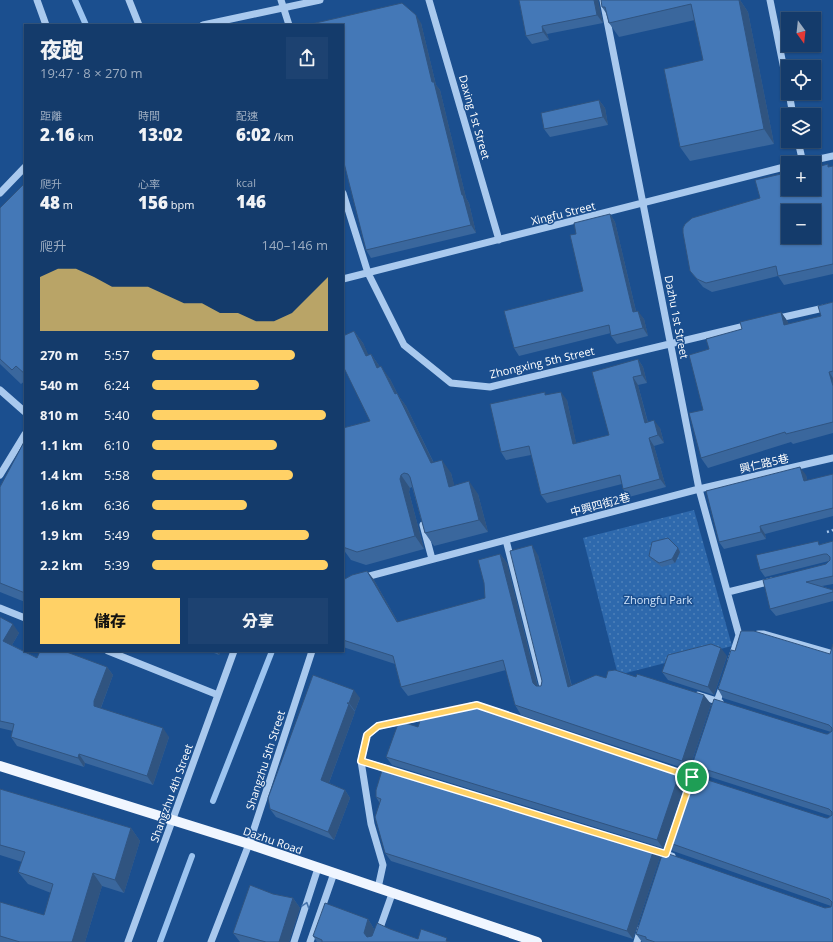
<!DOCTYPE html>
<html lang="zh-TW">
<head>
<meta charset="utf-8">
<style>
	body { margin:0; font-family:"Open Sans","Noto Sans TC",sans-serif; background:#1d4271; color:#f1f3f6; height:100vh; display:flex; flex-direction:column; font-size:15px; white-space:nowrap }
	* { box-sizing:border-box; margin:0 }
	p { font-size:13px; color:#9dadc1 }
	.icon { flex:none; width:22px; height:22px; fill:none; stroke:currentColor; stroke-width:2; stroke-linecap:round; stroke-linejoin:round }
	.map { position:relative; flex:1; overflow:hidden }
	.panel { position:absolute; left:24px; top:24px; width:320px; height:628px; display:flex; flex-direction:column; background:#143b6b; border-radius:0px; box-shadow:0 1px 3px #0004,0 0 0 1px #33557e }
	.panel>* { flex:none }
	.needle { width:26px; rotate:165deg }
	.controls { position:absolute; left:781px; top:12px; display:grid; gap:8px }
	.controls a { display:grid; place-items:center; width:40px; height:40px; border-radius:0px; background:#143b6b; box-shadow:0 1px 3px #0004,0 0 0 1px #33557e; font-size:20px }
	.pin { position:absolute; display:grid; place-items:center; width:34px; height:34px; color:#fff; margin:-17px; border:2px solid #fff; border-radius:50%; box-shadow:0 1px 4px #0007 }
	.round { display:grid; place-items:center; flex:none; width:42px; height:42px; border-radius:0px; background:#1d4271 }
	.head { display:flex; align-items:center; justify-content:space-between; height:68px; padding:0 16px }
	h1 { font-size:22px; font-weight:800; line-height:30px }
	.figures { display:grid; grid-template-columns:repeat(3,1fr); gap:6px; height:68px; padding:4px 16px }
	.figures div { display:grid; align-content:center }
	.figures b { font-size:17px; font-weight:800 }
	.figures small { font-size:11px; font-weight:400 }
	.figures p { font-size:11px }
	.chart { height:112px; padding:8px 16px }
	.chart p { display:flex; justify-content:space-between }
	.chart svg { width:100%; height:72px; margin-top:4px; fill:#ffd166; opacity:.7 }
	.cta { display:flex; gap:8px; margin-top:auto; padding:8px 16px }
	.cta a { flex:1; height:46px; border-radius:0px; background:#ffd166; color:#111; font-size:16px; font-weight:800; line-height:46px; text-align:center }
	.cta a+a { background:#1d4271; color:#f1f3f6 }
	ul { padding:0 16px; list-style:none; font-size:13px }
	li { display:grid; grid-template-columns:64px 48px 1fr; align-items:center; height:30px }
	li i { height:10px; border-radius:5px; background:#ffd166 }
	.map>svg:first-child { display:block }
	.green { fill:url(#green-dots) }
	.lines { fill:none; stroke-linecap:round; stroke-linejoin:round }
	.stream { stroke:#9cc4f0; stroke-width:6 }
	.path { stroke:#a9c9ee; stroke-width:2.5; stroke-dasharray:2 3; stroke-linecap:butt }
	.minor { stroke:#a9c9ee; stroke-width:7 }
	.major { stroke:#f0f6ff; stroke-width:10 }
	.wall { fill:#3a679d }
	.shaded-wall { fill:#305480 }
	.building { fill:#4478b7; stroke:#305480; fill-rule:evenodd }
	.oneway { stroke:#4674ac }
	.route-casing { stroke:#fff; stroke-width:8 }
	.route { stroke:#ffd166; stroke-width:5 }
	.labels { text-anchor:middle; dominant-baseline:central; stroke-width:3; stroke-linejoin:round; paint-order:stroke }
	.street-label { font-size:11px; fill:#fff; stroke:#1b4f8f }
	.park-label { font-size:11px; fill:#cfe3fa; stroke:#1b4f8f }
</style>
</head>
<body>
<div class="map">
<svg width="833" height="942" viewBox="0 0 833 942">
	<defs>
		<pattern id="green-dots" width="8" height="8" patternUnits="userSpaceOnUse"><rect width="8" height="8" fill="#2e69ad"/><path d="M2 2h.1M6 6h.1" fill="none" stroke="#4d80b9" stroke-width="1.8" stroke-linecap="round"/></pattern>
	</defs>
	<rect width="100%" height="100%" fill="#1b4f8f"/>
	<!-- green -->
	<path class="green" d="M694,510L732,646L618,675L583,538Z"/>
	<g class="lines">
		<!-- stream -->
		<path class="stream" d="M75,0L86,25
			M213,801L272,651
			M160,942L192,856"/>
		<!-- path -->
		<path class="path" d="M827,532L833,530"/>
		<!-- minor -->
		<path class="minor" d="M37,0L46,25
			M129,0L139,25
			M281,0L289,25
			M429,0L499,240
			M603,0L699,489L739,635
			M770,0L788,89
			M203,25L320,0
			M789,93L793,115
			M798,141L803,163
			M801,163L833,156
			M0,193L25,167
			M343,193L368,273L404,345L451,383L490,387L749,325
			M343,279L788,166
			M775,319L833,306
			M0,390L25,412
			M0,475L25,434
			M423,525L432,559
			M506,540L544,691
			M362,578L699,489L833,458
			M728,592L772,581
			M0,608L25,618
			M758,634H764L833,654
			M108,651L218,695
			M731,660L739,635
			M698,695L720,702
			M466,707L477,705L527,722
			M715,707L723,685
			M361,761L391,770
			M673,771L697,779
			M648,849L672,856
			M378,888L383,865L371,824L361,761L367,735L378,726L431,715
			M128,942L234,651
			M211,942L249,844L312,651
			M294,942L318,868
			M310,942L334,873
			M375,942L392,894
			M637,942L641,928"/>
		<!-- major -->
		<path class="major" d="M0,766L249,844L537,942"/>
	</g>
	<!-- wall -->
	<path class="wall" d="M519,0L598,1L603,23L547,34L549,40L532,44L526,36Z
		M740,0L748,12L774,144L690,161L680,147L703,60L695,20L619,37L609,23L606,13L602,7Z
		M421,23L436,85L440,90L466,198L469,203L476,233L371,258L366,250Z
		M599,100L605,108L608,125L550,137L544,129Z
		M833,166V274L784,285L778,276L712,292L703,287L690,271L760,198L783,175Z
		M25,183V381L21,384L0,364V208Z
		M610,214L615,222L636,311L644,319L648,336L617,344L611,336V333L519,356L514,348L583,291L576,234Z
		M833,302V433L793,444L791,442L708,468L701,458L703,410L709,349L742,329L781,312L788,322V324L821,316Z
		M354,331L363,343L368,355L371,354L380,367L390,379L398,395L406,406L434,463L451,473L454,485L478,494L488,532L434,546L425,533L412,487L410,488L409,492L424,549L366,565L351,560L343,549V428L370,421Z
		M638,359L643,367L647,383L638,385L648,422L660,428L664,443L654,446L666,487L629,497L623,489L622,484L547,503L541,495L531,455L506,460L501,452L547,395L567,400L576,443L609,435Z
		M25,440V602L0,592V487Z
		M833,474V516L765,534L766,539L724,549L719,542L806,475L807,481Z
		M833,541V584L822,586L833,590V601L776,616L770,609L829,561L765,577L760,570L821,544Z
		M678,548L680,552L675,563L662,567L652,560L649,556Z
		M500,554L507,563L538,686H541L542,681L538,555L572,686L606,678L711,704L689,770L521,715L515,705L506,670L408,696L401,687L395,664L343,647V580L367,571L374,580L398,622L485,598Z
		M0,617L19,633L12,645L37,658L107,667L113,675L101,708L169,737L153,785L85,763L84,767L17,746L11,737L13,731L0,728Z
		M833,644V942H642L636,934L825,908L831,907V906L673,851L667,842L828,818L831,816L698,773L692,765L828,734L831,732L723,698L718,689L735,651L830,654Z
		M209,651H221L219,655Z
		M727,656L714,695L668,680L662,672Z
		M313,675L360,698L355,711H354L355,712L329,783L345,790L350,798L334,840L276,817L270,809Z
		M418,727L686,780L663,848L392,765L386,757Z
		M0,789L131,828L140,841L124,893L102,886L85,942H0V902L44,915L51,893L28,884L18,872L22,862L0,855Z
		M376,797L654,849L660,857L633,939L391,861L385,853L379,802Z
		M273,894L293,898L300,908L289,942H240L233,933Z
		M368,919L374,929L372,935L390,929L418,939L450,942H317L313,936Z"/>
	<!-- shaded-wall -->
	<path class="shaded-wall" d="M594,0H598L603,23L597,15Z
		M739,0H740L748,12L774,144L764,129Z
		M416,15L421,23L436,85L440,90L466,198L469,203L476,233L471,225L462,195L432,82Z
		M542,26L547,34L549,40L543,32Z
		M599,100L605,108L608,125L603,117Z
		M610,214L615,222L638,320L633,312Z
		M638,311L644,319L648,336L643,328Z
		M781,312L788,322L791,334L784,325Z
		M354,331L363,343L375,369L366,356Z
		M371,354L380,367L377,368Z
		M638,359L643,367L647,383L642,375Z
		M381,366L390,379L398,395L406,406L440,476L431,463Z
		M829,372L833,378V386Z
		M633,377L638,385L650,431L645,423Z
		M561,392L567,400L578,452L573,444Z
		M654,420L660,428L664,443L658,435Z
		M649,438L654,446L666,487L660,479Z
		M442,460L451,473L458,499L449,487Z
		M800,467L806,475L809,489L804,481Z
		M401,475L410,488L409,492L424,549L415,536L400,479Z
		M469,481L478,494L488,532L479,520Z
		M760,526L765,534L766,539L761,532Z
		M532,545L538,555L574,696L568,687Z
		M678,548L680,552L675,563L672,559Z
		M500,554L507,563L539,692L533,683Z
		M367,571L374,580L403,631L397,622Z
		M13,624L19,633L9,650L3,641Z
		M721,648L727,656L714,695L708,687Z
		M216,651H221L219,655Z
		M107,667L113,675L100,710L94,706V701Z
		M354,690L360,698L355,711L349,703Z
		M704,695L711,704L689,770L682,761Z
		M349,704L355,712L327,788L321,780Z
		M163,728L169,737L153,785L147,776Z
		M79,754L85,763L84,767L78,758Z
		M680,772L686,780L663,848L657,840Z
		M345,790L350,798L334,840L328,832Z
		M131,828L140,841L124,893L115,880Z
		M654,849L660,857L633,939L627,931Z
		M93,873L102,886L85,942H72Z
		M293,898L300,908L289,942H279Z
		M368,919L374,929L370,942L364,933Z"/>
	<!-- building -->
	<path class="building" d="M519,0H594L597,15L542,26L543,32L526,36Z
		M601,0H739L764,129L680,147L664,69L703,60L691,4L609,23L605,7H602Z
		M402,3L416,15L432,82H434L462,195H463L471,225L366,250L343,159V25H307Z
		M599,100L603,117L544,129L541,113Z
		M828,164V167L833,166V264L778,276L776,266L706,283L697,279L690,271L683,233V228L685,224L692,218L760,198L755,180L781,174L782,175L788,174V189H814V168ZM788,211H814V237H788Z
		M25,183V374L16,366L12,370L0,359V208Z
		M610,214L633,312L638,311L643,328L611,336L609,325L514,348L504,311L583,291L570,235L576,234L574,223Z
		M833,302V371L829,372L833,386V422L786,434L785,432L701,458L689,413L703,410L689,355L709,349L706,339L742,329L740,322L781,312L784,325L821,316L818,306Z
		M354,331L366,356L371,354L377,368L381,366L395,394L397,393L431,463L442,460L449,487L469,481L479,520L425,533L410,477L408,474L404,473L401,475L400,479L415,536L357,552L343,547V428L370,421L343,366V336Z
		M638,359L642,375L633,377L645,423L654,420L658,435L649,438L660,479L623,489L620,475L541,495L529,446L501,452L490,404L545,392V395L561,392L573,444L609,435L592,372Z
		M25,440V593L0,583V487Z
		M800,467L804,481L833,474V508L760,526L761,532L719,542L706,491Z
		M668,538L678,548L672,559L659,563L649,556L652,542Z
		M818,541L819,545L833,541V576L806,582L833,590V592L770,609L763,580L826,564L830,560V557L827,554H824L760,570L756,555Z
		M532,545L568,687L596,675L606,678L608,671L615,670L636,677L637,674L704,695L682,761L515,705L503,660L401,687L393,656L343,640V580L352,575L367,571L397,622L485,598L484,583L478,560L500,554L533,683L536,686H541L542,681L510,551Z
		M0,617L13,624L3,641L37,658L40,651H64L107,667L94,701V706L163,728L147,776L79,754L78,758L11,737L14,724L0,721Z
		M741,631H754L830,654L833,644V942H655L646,939V937L636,934L663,852L825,908L831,907L832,902L829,899L667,842L689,774L826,818H828L832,815V812L829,809L692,765L714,699L826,734H828L832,731V728L829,725L718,689L731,650L735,651Z
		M711,644L721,648L708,687L662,672L668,655Z
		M313,675L354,690L349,703H347L349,704L321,780L345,790L328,832L270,809L268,798Z
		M467,703L519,720V718L680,772L657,840L386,757L399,721L418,727L423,712Z
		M383,767L654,849L627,931L385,853L375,817L381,799L376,797V790Z
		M0,789L131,828L115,880L93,873L72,942H20L0,936V902L44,915L53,884L18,872L25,852L0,845Z
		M250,885L273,894L293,898L279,942H266L233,933Z
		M325,903L368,919L364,933L367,937L372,936L377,923L390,929L418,939L421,929L447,938L446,941L450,942H322V940L313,936Z"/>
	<!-- one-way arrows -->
	<defs><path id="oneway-chevron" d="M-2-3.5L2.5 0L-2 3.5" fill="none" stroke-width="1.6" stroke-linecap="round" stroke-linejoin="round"/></defs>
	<use class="oneway" href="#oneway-chevron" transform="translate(306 905) rotate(-72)"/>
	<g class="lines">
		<!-- route casing -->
		<g class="route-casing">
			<path id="route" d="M477,705L692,777L666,854L361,761L367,735L378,726Z"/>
		</g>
		<!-- route -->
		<use href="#route" class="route"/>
	</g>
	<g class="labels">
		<!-- street labels -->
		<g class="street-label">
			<text transform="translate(475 117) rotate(74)">Daxing 1st Street</text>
			<text transform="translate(563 213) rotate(-14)">Xingfu Street</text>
			<text transform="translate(677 317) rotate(79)">Dazhu 1st Street</text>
			<text transform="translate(542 362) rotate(-13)">Zhongxing 5th Street</text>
			<text transform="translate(764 463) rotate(-13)">興仁路5巷</text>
			<text transform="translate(600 504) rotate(-15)">中興四街2巷</text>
			<text transform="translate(265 760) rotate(-72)">Shangzhu 5th Street</text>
			<text transform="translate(171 793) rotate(-70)">Shangzhu 4th Street</text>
			<text transform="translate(273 840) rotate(19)">Dazhu Road</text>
		</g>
		<!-- park labels -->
		<g class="park-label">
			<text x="658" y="599">Zhongfu Park</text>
		</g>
	</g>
</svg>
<div class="controls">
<a><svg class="needle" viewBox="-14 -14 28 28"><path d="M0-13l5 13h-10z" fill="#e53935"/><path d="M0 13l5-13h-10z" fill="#9dadc1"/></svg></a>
<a><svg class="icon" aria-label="locate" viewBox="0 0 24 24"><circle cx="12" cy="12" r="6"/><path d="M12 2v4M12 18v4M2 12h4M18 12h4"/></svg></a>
<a><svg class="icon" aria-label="layers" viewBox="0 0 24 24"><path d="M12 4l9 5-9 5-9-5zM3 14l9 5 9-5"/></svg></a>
<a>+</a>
<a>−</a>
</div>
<div class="pin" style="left:692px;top:777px;background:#1e9e55"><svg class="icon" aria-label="arrive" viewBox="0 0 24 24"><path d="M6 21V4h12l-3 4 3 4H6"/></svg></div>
<section class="panel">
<div class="head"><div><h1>夜跑</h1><p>19:47 · 8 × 270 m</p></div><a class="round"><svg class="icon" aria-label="share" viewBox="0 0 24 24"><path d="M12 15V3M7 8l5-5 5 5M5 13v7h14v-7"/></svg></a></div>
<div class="figures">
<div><p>距離</p><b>2.16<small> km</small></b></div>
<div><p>時間</p><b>13:02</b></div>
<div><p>配速</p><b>6:02<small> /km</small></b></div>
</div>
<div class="figures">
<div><p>爬升</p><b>48<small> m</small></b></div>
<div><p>心率</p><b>156<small> bpm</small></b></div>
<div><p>kcal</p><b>146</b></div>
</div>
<div class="chart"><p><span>爬升</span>140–146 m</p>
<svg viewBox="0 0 160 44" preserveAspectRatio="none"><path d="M0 44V11L10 6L20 6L30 11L40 17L50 17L60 17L70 22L80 27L90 27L100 33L110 33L120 38L130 38L140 33L150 22L160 11V44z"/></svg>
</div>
<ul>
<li><b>270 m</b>5:57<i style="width:81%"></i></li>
<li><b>540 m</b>6:24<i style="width:61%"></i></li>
<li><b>810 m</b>5:40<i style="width:99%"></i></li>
<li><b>1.1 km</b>6:10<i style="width:71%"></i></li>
<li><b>1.4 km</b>5:58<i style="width:80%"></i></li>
<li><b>1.6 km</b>6:36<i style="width:54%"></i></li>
<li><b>1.9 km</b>5:49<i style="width:89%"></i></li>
<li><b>2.2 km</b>5:39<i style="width:100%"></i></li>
</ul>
<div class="cta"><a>儲存</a><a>分享</a></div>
</section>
</div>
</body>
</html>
